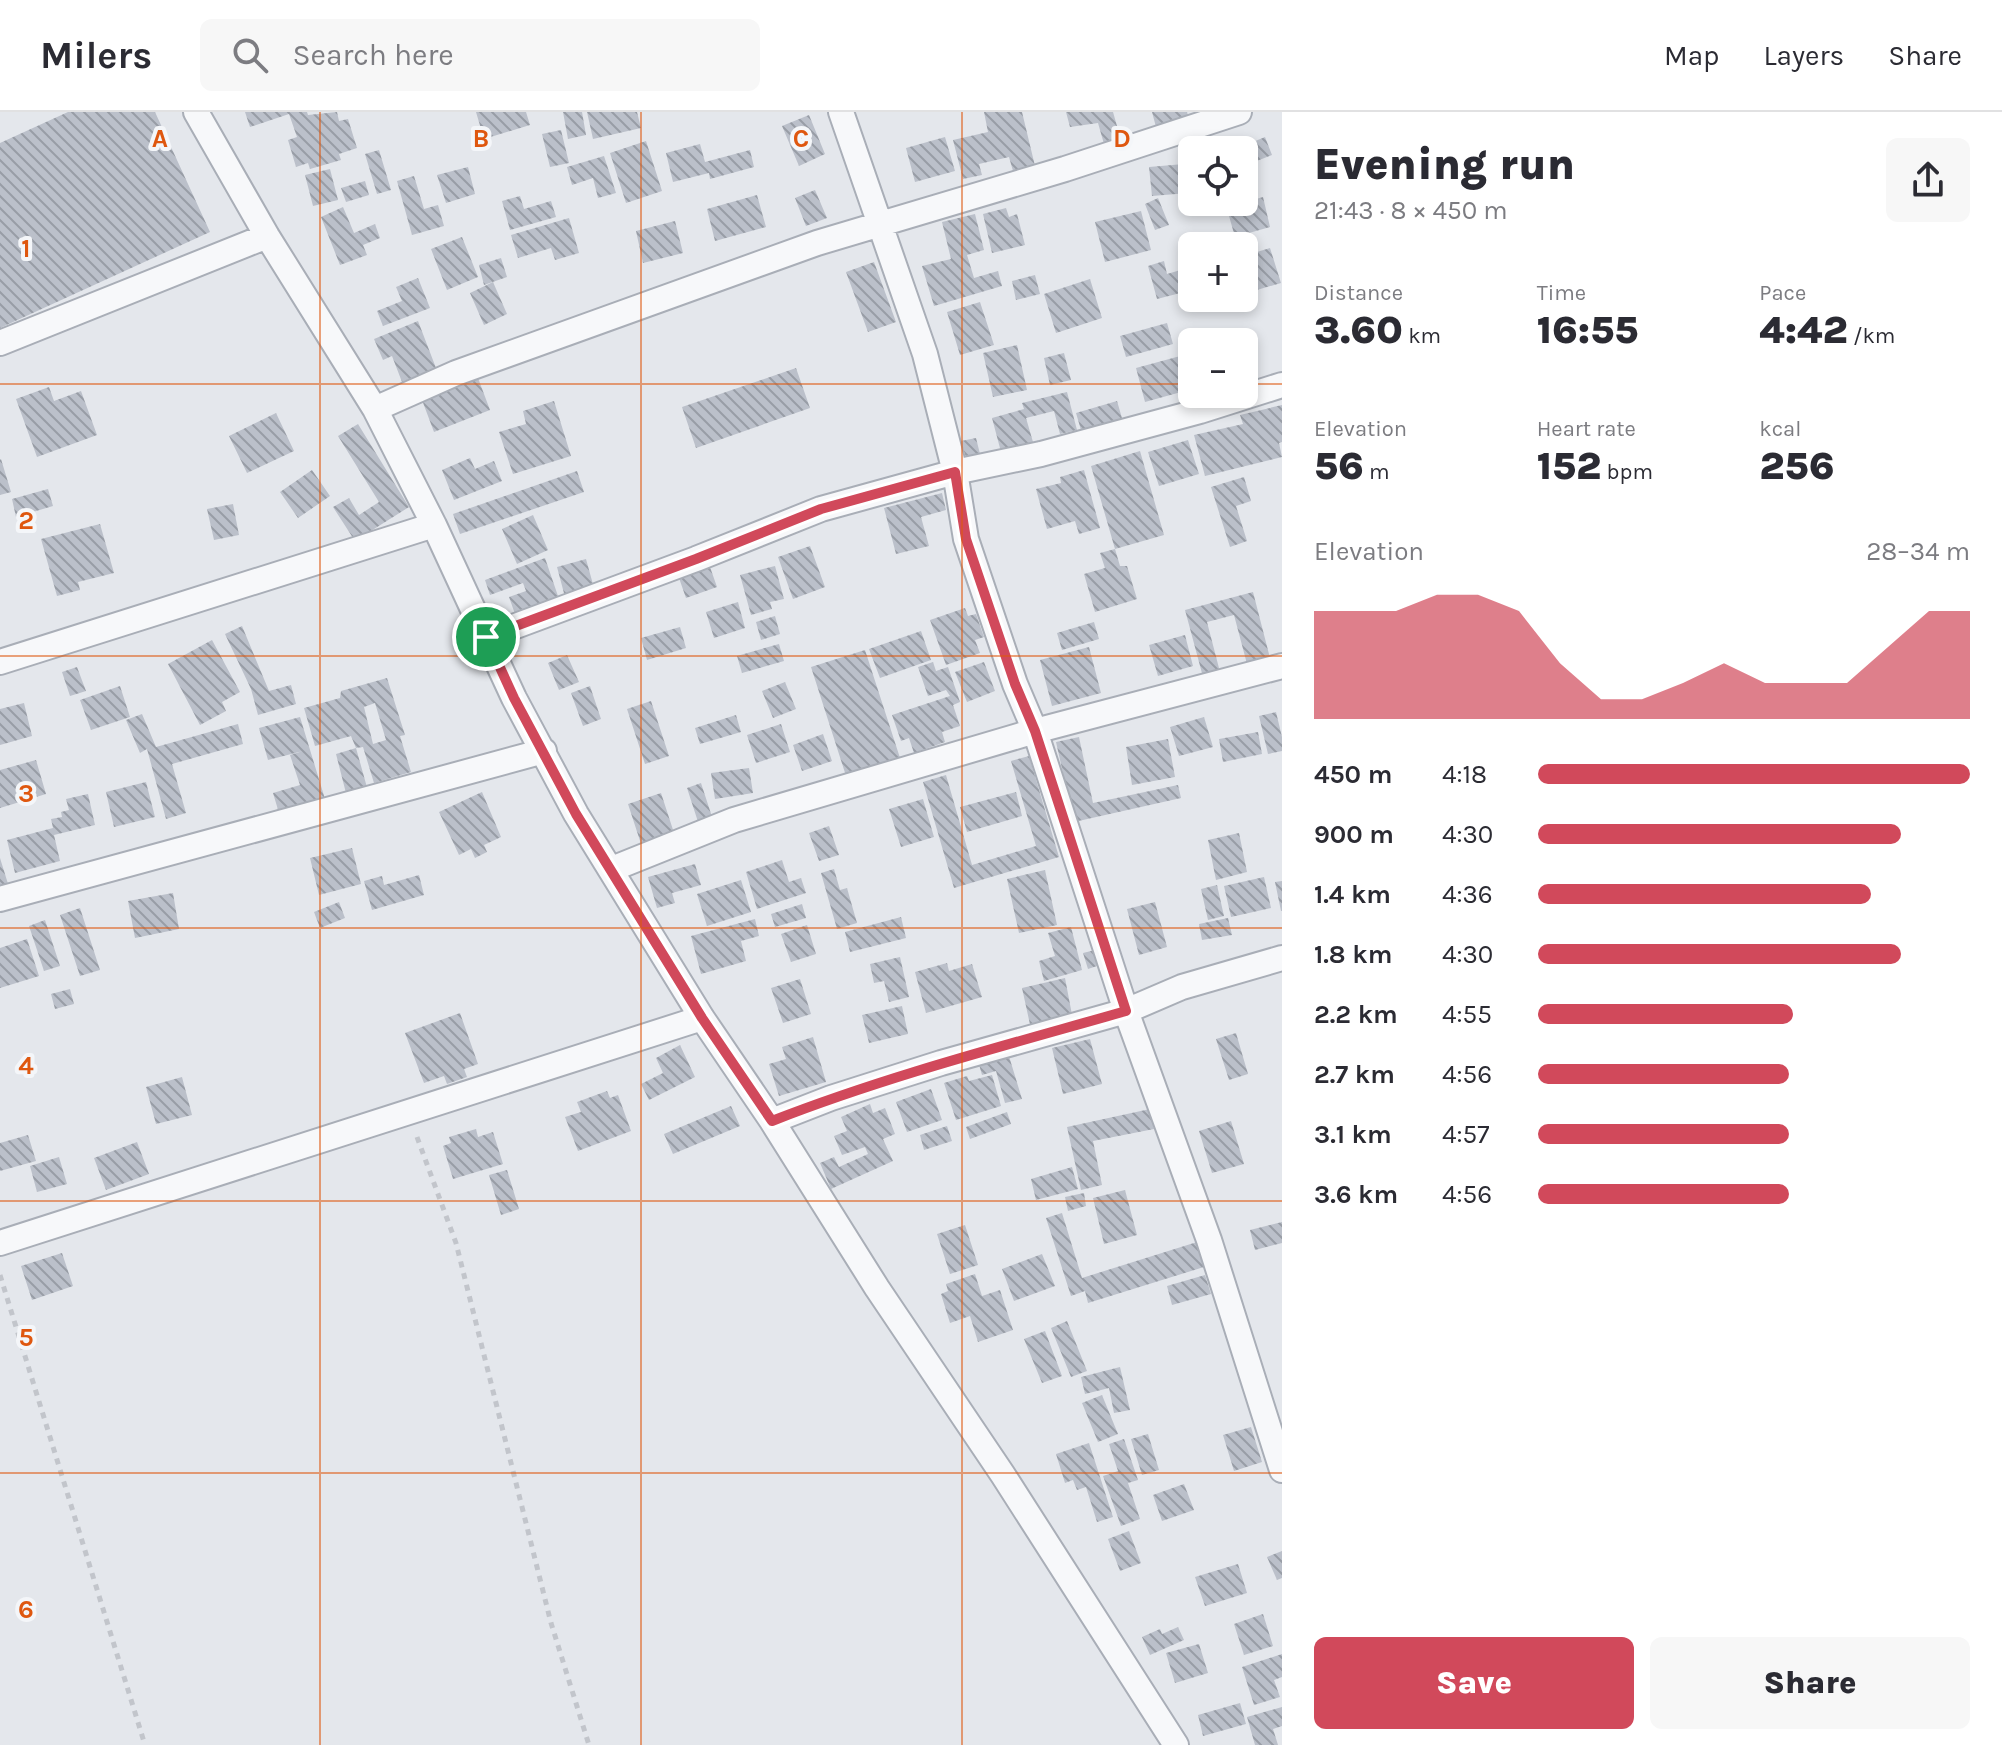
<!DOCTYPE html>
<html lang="en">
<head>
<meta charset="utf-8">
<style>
	body { margin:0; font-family:Karla,sans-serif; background:#f7f7f7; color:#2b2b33; height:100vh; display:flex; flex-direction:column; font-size:30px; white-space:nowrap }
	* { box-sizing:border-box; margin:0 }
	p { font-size:26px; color:#7c7c81 }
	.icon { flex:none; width:44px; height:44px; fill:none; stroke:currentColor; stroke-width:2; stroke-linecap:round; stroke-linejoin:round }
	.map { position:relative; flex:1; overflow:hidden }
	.details { display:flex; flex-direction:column; background:#fff; width:720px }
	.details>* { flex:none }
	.fabs { position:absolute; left:1178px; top:24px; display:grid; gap:16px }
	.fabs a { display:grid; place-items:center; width:80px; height:80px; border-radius:12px; background:#fff; box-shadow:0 4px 12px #0003; font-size:40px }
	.pin { position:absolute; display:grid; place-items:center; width:68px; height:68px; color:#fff; margin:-34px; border:4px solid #fff; border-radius:50%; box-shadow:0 2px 8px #0007 }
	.round { display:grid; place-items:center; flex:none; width:84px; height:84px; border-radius:12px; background:#f7f7f7 }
	.headline { display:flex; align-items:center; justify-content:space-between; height:136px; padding:0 32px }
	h1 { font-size:44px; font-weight:800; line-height:60px }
	.metrics { display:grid; grid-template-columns:repeat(3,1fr); gap:12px; height:136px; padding:8px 32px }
	.metrics div { display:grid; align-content:center }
	.metrics b { font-size:40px; font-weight:800 }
	.metrics small { font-size:22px; font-weight:400 }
	.metrics p { font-size:22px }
	.chart { height:224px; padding:16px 32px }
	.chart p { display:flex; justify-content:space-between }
	.chart svg { width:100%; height:144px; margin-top:8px; fill:#d1495b; opacity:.7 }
	.button { display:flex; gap:16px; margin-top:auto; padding:16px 32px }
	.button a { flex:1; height:92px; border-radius:12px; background:#d1495b; color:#fff; font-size:32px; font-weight:800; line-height:92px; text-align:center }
	.button a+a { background:#f7f7f7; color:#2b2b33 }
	ul { padding:0 32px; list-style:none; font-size:26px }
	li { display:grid; grid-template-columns:128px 96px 1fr; align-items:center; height:60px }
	li i { height:20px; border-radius:10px; background:#d1495b }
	header { display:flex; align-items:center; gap:48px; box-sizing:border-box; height:112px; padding:0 40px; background:#fff; border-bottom:2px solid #e1e1e2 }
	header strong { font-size:38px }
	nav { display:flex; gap:44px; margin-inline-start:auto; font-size:28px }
	.search { width:560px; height:72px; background:#f7f7f7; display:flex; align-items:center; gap:20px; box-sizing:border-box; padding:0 28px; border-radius:12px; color:#7c7c81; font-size:30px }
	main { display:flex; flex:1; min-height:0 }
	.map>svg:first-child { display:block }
	.building { fill:url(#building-back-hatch); fill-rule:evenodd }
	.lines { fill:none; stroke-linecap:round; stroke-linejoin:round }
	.minor-casing { stroke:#a9aeb7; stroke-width:28 }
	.path { stroke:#c2c5cb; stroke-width:5; stroke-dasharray:6 6; stroke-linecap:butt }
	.minor { stroke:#f7f8fa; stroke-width:24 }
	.route-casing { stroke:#fff; stroke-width:16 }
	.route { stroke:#d1495b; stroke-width:10 }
	.grid { fill:none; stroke:#df570f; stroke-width:2; stroke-opacity:0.55 }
	.grid-label { font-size:26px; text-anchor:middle; font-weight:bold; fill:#df570f; stroke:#f4f6f9; stroke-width:8; stroke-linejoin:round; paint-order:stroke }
</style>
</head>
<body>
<header>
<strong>Milers</strong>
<div class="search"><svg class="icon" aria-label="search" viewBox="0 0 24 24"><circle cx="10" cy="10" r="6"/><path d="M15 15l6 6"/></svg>Search here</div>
<nav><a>Map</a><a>Layers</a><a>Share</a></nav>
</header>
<main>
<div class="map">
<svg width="1282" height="1633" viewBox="0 0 1282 1633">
	<defs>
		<pattern id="building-back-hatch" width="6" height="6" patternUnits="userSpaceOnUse" patternTransform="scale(2)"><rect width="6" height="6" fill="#bbc0ca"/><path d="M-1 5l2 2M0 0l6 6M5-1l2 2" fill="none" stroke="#989da6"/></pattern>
	</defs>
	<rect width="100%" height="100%" fill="#e4e7ec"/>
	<!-- building -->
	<path class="building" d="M68,0H155L210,120L0,216V31Z
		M245,0H307L308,3L337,0L339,9L348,7L357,36L339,42L341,48L310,57L308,51L296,55L288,28L297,25L289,2L250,15Z
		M476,0H526L530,13L484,27Z
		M563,0H582L586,23L568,27Z
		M587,0H637L641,16L593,27Z
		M984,0H1022L1035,54L1013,59L1009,45L979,52L982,63L963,67L953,28L988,20Z
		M1066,0H1113L1121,28L1104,32L1098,11L1070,15Z
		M1152,0H1187L1189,7L1156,15Z
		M809,3L825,42L799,54L782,14Z
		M561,18L569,51L550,55L542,22Z
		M945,25L955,59L915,70L906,36Z
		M1265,25L1272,43L1244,54V38H1234Z
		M646,29L662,79L626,91L610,41Z
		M700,32L705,50L750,38L754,55L710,67L709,61L673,70L666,41Z
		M379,38L391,78L377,82L365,42Z
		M604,44L616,81L598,86L593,66L572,73L567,55Z
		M1184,52L1188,81L1152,84L1149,55Z
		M468,55L475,82L446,91L437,63Z
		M330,57L338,88L313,94L305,63Z
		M414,64L424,97L438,93L444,114L412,123L397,69Z
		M365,69L369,83L346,90L341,76Z
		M815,78L827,106L806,114L795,86Z
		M757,83L766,115L715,129L707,97Z
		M520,84L524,97L551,89L556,105L510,118L502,89Z
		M1263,85L1270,115L1235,125L1229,104L1249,100L1246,90Z
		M1158,86L1169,113L1155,118L1145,92Z
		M343,95L354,121L375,112L380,126L363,133L367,143L340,153L321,105Z
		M1006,96L1009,105L1017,102L1025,133L992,141L983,102Z
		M1141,99L1151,138L1105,150L1095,110Z
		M975,102L984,138L967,143L974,166L998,159L1002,174L934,194L922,154L951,147L942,110Z
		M569,106L579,141L555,148L551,136L518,146L511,123Z
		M675,109L683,141L643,151L636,119Z
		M1230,123L1233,134H1202L1201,128Z
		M462,125L478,165L447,178L431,137Z
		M1270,136L1281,171L1250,180L1244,159V144Z
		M1192,142V178L1157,187L1148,154L1164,149L1167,162L1184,157L1181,145Z
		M501,146L507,165L484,173L479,153Z
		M874,150L896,210L868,220L846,160Z
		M1035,163L1040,182L1016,188L1012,169Z
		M418,166L430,196L383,214L377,199L402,189L396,175Z
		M1090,167L1102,206L1056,221L1044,182Z
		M493,170L507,202L484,213L470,181Z
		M980,190L994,233L960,243L947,200Z
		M418,209L436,256L402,270L392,244L383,248L374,227Z
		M1167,211L1173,232L1126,245L1120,224Z
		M1017,233L1027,278L993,285L983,241Z
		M1064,241L1071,268L1050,273L1044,246Z
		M1184,243L1192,277L1145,290L1136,256Z
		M796,256L810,296L696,336L682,295Z
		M478,266L490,298L434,320L422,288Z
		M49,275L54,289L81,279L97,323L37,345L16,287Z
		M1067,280L1077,318L1060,322L1054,299L1026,306L1033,330L1001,340L992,306L1024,297L1022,291Z
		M554,289L571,344L513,362L499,320L526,312L523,299Z
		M1117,289L1124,313L1083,325L1076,301Z
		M1282,293V330L1279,331L1282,345L1205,364L1194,323L1243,312L1240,303Z
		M276,301L294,339L247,361L229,324Z
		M358,312L409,395L355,429L333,395L349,386L359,403L379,390L338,324Z
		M976,326L981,346L967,350L961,329Z
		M1188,328L1199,362L1159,374L1148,340Z
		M1140,339L1164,423L1115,437L1120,454H1127L1137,487L1095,500L1084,462L1105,456L1100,441L1115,437L1091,354Z
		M470,346L475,357L494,349L502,369L454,388L442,358Z
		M1,347L11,380L0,383V348Z
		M312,358L330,384L298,406L280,380Z
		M1084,358L1100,416L1079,422L1075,409L1047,417L1036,377L1061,371L1060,365Z
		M577,359L584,380L460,422L453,402Z
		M1244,365L1251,389L1236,394L1247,429L1230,435L1211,375Z
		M48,377L53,394L16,405L12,387Z
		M942,381L946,398L921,405L929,434L896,442L884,396Z
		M233,392L239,423L214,428L207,397Z
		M533,403L548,438L517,452L502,417Z
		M100,412L114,461L78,470L80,478L57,484L41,427Z
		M810,434L825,475L793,487L778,445Z
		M545,446L559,487L515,502L509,485L526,479L523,471L490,483L485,468Z
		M586,447L594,476L565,485L557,455Z
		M775,454L784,487L770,490L772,497L751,503L740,463Z
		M710,455L717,475L686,486L679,466Z
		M1253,480L1270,546L1247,552L1234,503L1207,510L1220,560L1203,565L1185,498Z
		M738,490L745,516L714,526L706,500Z
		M965,496L968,504L976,502L984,525L975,528L980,541L946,553L930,508Z
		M775,504L780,522L761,528L756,510Z
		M1094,510L1099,527L1062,538L1057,521Z
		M242,514L269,579L291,573L296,592L258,603L251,577L225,522Z
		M680,515L686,536L647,548L641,526Z
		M921,519L931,548L880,566L869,537Z
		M1185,523L1193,554L1158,564L1149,533Z
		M212,528L240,580L222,590L226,599L200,613L168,552Z
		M779,532L784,549L742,561L737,544Z
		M1089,535L1101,581L1052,594L1040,548Z
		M865,538L901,649L847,667L811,555Z
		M567,543L579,570L559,578L548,551Z
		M933,550L936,559L948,555L960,590L953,593L960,614L942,620L945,630L914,641L909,626L901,629L892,603L950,584L946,578L928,584L918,555Z
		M984,550L995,579L967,590L955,560Z
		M77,555L86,579L70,584L62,560Z
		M387,566L405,623L400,624L411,660L374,671L363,635L356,636L351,624L315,634L304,596L340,586L341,579ZM375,591L386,628L373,632L364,595Z
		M785,570L796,597L773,606L762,579Z
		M120,574L130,605L91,618L80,588Z
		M590,574L601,607L583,614L571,581Z
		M651,589L669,644L645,652L627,597Z
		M24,591L32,624L0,633V597Z
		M1276,600L1282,625V639L1268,642L1259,604Z
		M142,602L156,635L238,612L243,632L172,652L186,701L166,707L147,637L140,641L126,608Z
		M736,603L741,620L700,632L695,616Z
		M300,605L325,687L279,701L273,681L300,673L290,643L303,639L268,648L259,616Z
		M1204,605L1213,635L1179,644L1170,615Z
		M781,612L790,640L756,651L747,623Z
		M1258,620L1262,642L1223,650L1219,627Z
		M823,622L832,649L802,659L793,633Z
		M1079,625L1093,691L1178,673L1181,686L1074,710L1056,630Z
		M1168,627L1175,665L1132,673L1126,635Z
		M356,636L368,679L347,685L336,642Z
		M1029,644L1059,745L954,776L923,670L946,663L972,753L1036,734L1011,649Z
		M36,648L46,682L0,696V658Z
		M749,656L753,681L715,687L711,661Z
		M146,670L155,705L114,715L106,680Z
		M701,671L714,711L700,716L687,676Z
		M482,680L501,725L484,733L487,740L475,746L471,737L459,743L439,700Z
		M1016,680L1022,704L967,720L960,695Z
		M661,681L676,727L643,738L628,692Z
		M88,682L95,713L54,723L60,749L15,761L7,728L53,716L51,707L62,705L61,700L69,698L66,687Z
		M923,687L934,725L901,735L889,697Z
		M829,714L839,743L819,749L809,721Z
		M1239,721L1247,760L1216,768L1208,728Z
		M352,736L361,772L319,783L310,746Z
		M0,746L9,775L0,777Z
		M782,748L789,770L801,766L806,781L757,797L746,760Z
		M695,752L701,773L672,781L675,791L657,796L648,765Z
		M834,757L840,778L847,776L857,811L837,817L821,761Z
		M1045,758L1057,813L1019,821L1007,767Z
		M419,763L424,783L372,798L364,769L382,764L384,773Z
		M1264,765L1271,796L1231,805L1224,774Z
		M741,768L751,800L707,814L697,782Z
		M1282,769V799H1281L1275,770Z
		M1217,773L1224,804L1208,808L1201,777Z
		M173,781L179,817L135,826L128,789Z
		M339,790L345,806L320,816L314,800Z
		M1155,790L1167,835L1139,843L1127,797Z
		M802,792L806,806L775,815L771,802Z
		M80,796L100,858L80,864L60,803Z
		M901,805L906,826L850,840L845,820Z
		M1228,806L1232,823L1202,828L1199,812Z
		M755,807L759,824L741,829L746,849L701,862L691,824Z
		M45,808L60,854L44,859L29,814Z
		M807,813L816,842L791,850L781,822Z
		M1071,815L1082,858L1044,869L1039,849L1055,844L1048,821Z
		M27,827L39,864L0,876V836Z
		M1095,838L1100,853L1088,857L1083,841Z
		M900,845L909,885L889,890L884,869L874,871L870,852Z
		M947,851L949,859L972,852L982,885L926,901L915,860Z
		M1065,866L1073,908L1031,917L1022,876Z
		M800,867L811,902L783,911L771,876Z
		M70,877L74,892L55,897L51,882Z
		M902,894L908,922L869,931L862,903Z
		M460,901L478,952L464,957L467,965L447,972L444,964L424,971L405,921Z
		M1236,921L1248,962L1229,968L1216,927Z
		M813,925L826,970L779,984L769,952L786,947L782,935Z
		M1090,927L1102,972L1063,982L1052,936Z
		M680,933L695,965L649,988L641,972L663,961L656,946Z
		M1008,941L1022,987L1005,991L996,959L982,963L978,949Z
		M992,963L1001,994L956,1008L944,971L967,964L969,969Z
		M182,965L192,1003L156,1012L146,975Z
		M931,977L942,1008L907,1020L896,990Z
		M607,979L610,986L618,983L631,1019L578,1039L565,1005L581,1000L577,990Z
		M870,992L873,1001L885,996L895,1022L883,1027L893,1049L831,1077L820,1051L834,1045L839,1055L868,1042L865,1035L842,1043L834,1024L847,1019L841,1005Z
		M731,994L740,1014L673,1042L664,1022Z
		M1150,997L1154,1017L1093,1029L1102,1073L1081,1078L1067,1015Z
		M1007,1000L1011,1012L970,1027L966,1015Z
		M1231,1009L1244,1052L1212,1061L1199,1019Z
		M947,1014L952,1029L924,1038L920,1023Z
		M476,1017L478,1025L493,1020L503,1052L453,1067L443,1034L451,1031L449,1025Z
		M28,1023L36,1049L0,1059V1031Z
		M137,1030L149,1062L106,1078L94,1046Z
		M59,1045L67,1072L37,1080L30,1054Z
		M1072,1055L1078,1077L1036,1088L1031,1067Z
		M507,1058L519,1097L501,1103L489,1063Z
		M1125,1078L1137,1123L1104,1132L1093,1086Z
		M1084,1081L1086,1094L1068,1099L1065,1085Z
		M1062,1101L1082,1166L1197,1130L1204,1155L1088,1191L1085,1179L1071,1184L1046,1106Z
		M1282,1110V1131L1255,1138L1250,1118Z
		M965,1113L978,1153L950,1162L937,1122Z
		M62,1141L73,1174L32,1188L21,1154Z
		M1042,1142L1055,1174L1014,1189L1002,1157Z
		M975,1162L982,1184L1000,1178L1013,1218L978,1230L970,1204L950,1211L941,1182L948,1179L946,1172Z
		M1205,1163L1211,1182L1172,1193L1167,1174Z
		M1067,1209L1087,1259L1071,1265L1051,1216Z
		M1045,1219L1062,1264L1042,1271L1024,1227Z
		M1120,1255L1130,1298L1114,1301L1109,1276L1085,1282L1081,1265Z
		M1102,1283L1118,1322L1098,1330L1082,1291Z
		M1251,1315L1262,1350L1234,1359L1223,1323Z
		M1148,1322L1159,1358L1142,1363L1131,1327Z
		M1124,1327L1138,1368L1128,1371L1140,1407L1121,1414L1103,1364L1118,1359L1109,1332Z
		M1089,1331L1113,1405L1097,1410L1086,1375L1077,1378L1073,1368L1065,1371L1056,1342Z
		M1184,1372L1194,1398L1162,1409L1153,1383Z
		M1129,1419L1141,1451L1120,1459L1108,1427Z
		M1282,1439V1466L1277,1468L1267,1445Z
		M1238,1452L1247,1481L1205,1494L1195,1465Z
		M1263,1502L1273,1534L1244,1543L1234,1512Z
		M1178,1515L1184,1528L1150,1543L1142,1525L1160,1517L1162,1522Z
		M1199,1532L1208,1561L1175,1571L1166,1541Z
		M1282,1542V1565L1274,1568L1280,1585L1254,1593L1242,1555Z
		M1240,1591L1246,1612L1203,1624L1198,1603Z
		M1282,1595V1614L1273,1617L1278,1633H1255L1247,1605Z"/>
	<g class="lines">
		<!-- minor casing -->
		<g class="minor-casing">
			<path id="minor" d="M196,0L267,124L375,297L434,413L514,586L576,702L702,906L772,1009L877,1176L1003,1363L1176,1633
				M841,0L925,242L955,360L966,427L1015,572L1035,619L1126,899L1209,1128L1282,1358
				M0,231L267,124
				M375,297L456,261L817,131L1065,57L1239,0
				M486,525L696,447L821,397L955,360L1041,342L1200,299L1282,273
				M0,550L434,413
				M612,757L734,708L1035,619L1282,554
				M0,787L544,639
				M772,1009L831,986L941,951L1126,899L1182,875L1282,846
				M0,1131L702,906"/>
		</g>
		<!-- path -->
		<path class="path" d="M417,1025L456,1131L551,1511L589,1633
			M0,1163L145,1633"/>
		<!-- minor -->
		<use href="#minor" class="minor"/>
	</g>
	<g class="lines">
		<!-- route casing -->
		<g class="route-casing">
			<path id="route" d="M955,360L966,427L1015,572L1035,619L1126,899C1007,933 887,964 772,1009L702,906L576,702L514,586L486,525L696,447L821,397Z"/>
		</g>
		<!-- route -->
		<use href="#route" class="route"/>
	</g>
	<!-- grid -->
	<path class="grid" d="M320,0V1633M641,0V1633M962,0V1633M0,272H1192M1244,272H1282M0,544H1282M0,816H1282M0,1089H1282M0,1361H1282"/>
	<g class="grid-label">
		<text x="160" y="35">A</text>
		<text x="481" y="35">B</text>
		<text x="801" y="35">C</text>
		<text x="1122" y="35">D</text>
		<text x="26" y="145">1</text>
		<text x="26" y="417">2</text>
		<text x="26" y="690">3</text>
		<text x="26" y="962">4</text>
		<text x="26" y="1234">5</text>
		<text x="26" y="1506">6</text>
	</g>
</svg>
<div class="fabs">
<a><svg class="icon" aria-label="locate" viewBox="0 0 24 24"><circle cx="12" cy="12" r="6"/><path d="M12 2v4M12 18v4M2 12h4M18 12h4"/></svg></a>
<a>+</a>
<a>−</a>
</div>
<div class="pin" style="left:486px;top:525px;background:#1e9e55"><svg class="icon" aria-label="arrive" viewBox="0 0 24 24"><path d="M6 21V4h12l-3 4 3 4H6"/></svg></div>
</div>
<section class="details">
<div class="headline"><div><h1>Evening run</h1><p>21:43 · 8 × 450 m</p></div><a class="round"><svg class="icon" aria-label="share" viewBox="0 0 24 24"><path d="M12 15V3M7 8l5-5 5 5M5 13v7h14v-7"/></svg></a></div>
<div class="metrics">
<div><p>Distance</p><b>3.60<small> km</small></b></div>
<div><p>Time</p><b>16:55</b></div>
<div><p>Pace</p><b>4:42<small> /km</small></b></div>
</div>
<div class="metrics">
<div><p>Elevation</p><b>56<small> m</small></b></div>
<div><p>Heart rate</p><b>152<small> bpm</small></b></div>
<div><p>kcal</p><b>256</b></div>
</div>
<div class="chart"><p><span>Elevation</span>28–34 m</p>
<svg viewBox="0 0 160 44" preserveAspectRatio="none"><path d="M0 44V11L10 11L20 11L30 6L40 6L50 11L60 27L70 38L80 38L90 33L100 27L110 33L120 33L130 33L140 22L150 11L160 11V44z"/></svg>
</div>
<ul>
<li><b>450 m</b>4:18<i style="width:100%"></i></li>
<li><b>900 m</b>4:30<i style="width:84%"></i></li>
<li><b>1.4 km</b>4:36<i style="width:77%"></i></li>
<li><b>1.8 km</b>4:30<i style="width:84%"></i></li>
<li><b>2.2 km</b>4:55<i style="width:59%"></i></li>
<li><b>2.7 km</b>4:56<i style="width:58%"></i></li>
<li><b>3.1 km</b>4:57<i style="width:58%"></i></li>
<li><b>3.6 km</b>4:56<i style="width:58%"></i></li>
</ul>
<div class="button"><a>Save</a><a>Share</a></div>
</section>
</main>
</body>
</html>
